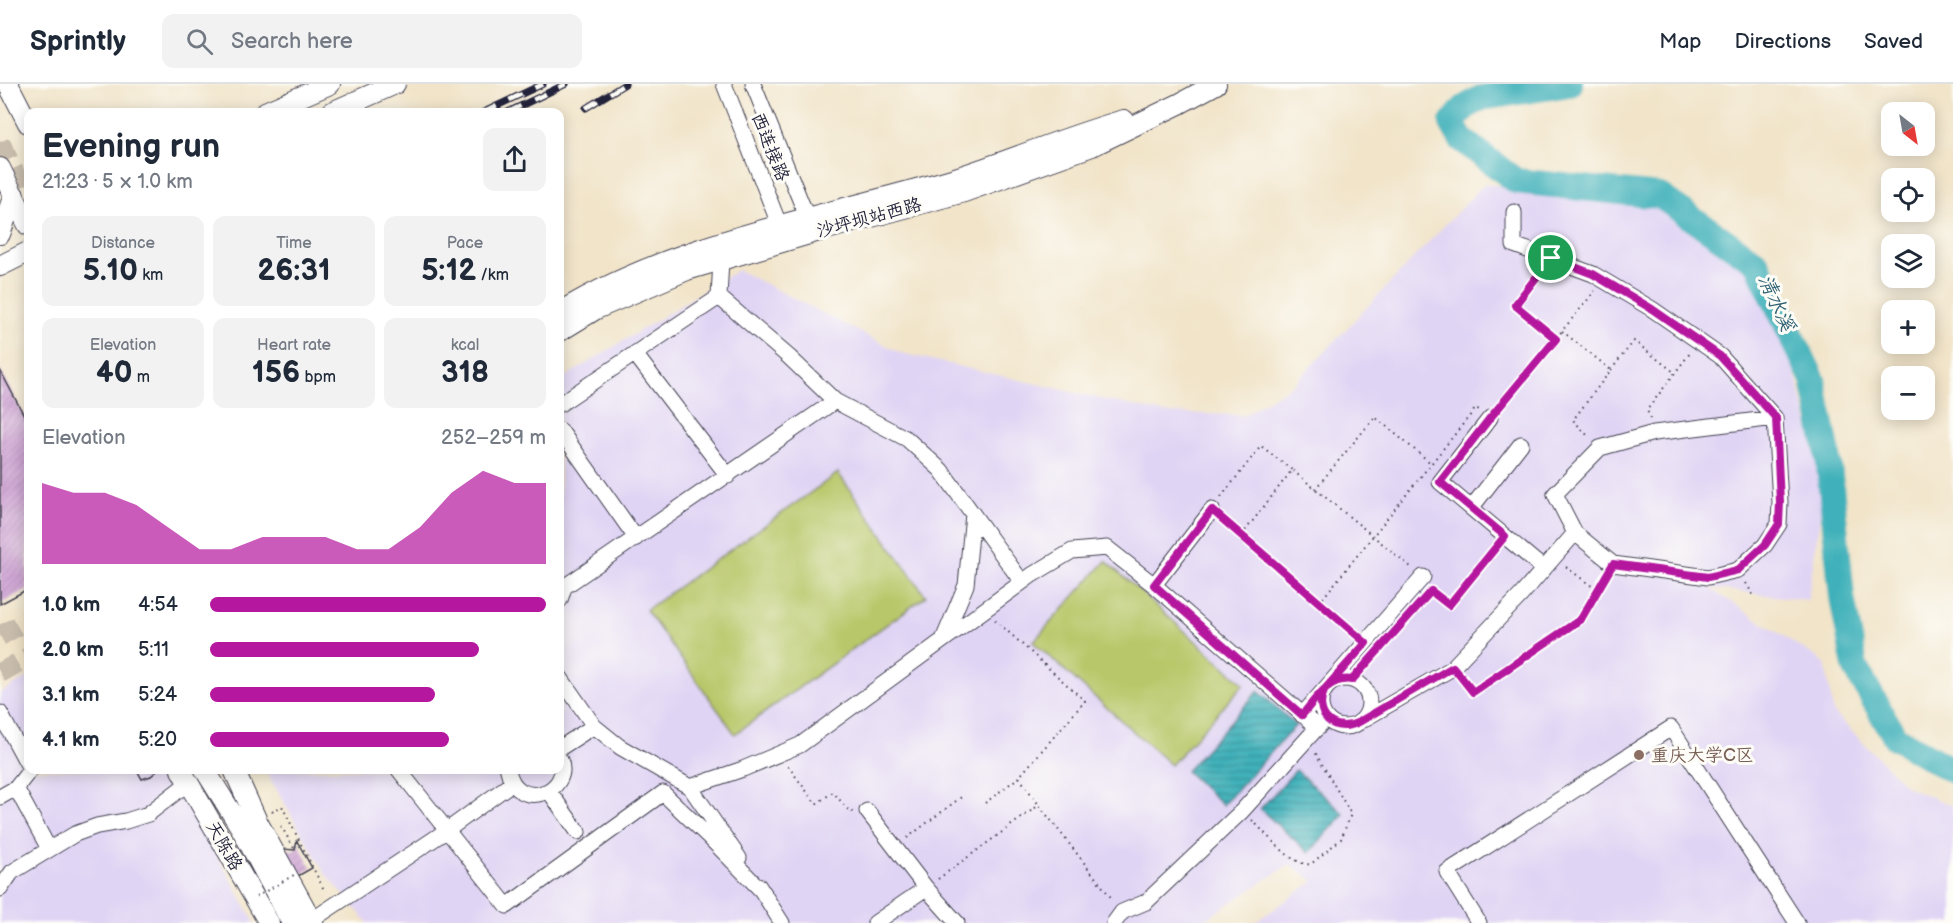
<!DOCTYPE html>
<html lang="en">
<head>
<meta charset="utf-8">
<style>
	body { margin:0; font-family:"Balsamiq Sans","LXGW WenKai TC",sans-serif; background:#f2f2f3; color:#1f2937; height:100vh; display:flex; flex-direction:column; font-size:22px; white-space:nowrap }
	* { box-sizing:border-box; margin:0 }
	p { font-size:20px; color:#747a83 }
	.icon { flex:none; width:33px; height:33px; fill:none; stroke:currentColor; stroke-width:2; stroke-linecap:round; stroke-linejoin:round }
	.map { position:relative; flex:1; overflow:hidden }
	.details { position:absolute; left:24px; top:24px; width:540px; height:666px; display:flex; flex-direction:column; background:#fff; border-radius:12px; box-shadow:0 3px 15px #0003 }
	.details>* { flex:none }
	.needle { width:39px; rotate:149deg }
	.controls { position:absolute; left:1881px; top:18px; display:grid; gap:12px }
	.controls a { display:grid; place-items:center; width:54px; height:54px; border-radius:12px; background:#fff; box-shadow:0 3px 15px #0003; font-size:30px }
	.pin { position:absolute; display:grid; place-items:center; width:51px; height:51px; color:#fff; margin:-26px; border:3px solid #fff; border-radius:50%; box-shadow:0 2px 6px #0007 }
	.round { display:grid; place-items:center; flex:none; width:63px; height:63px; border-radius:12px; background:#f2f2f3 }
	.summary { display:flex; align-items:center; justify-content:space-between; height:102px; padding:0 18px }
	h1 { font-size:33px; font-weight:700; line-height:45px }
	.stats { display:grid; grid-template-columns:repeat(3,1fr); gap:9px; height:102px; padding:6px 18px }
	.stats div { display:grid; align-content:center; border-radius:12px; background:#f2f2f3; text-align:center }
	.stats b { font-size:30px; font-weight:700 }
	.stats small { font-size:16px; font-weight:400 }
	.stats p { font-size:16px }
	.chart { height:168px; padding:12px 18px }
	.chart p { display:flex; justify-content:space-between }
	.chart svg { width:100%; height:108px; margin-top:6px; fill:#b5179e; opacity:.7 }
	ul { padding:0 18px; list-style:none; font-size:20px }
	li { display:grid; grid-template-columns:96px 72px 1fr; align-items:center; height:45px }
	li i { height:15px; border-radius:8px; background:#b5179e }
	header { display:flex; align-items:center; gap:36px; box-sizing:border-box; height:84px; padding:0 30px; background:#fff; border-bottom:2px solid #e0e1e3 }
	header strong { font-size:28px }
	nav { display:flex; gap:33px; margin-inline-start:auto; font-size:21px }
	.search { width:420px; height:54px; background:#f2f2f3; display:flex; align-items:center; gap:15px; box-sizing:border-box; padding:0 21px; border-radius:12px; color:#747a83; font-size:22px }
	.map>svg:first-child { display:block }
	.built { fill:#e0d4f4 }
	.pitch { fill:#b8c769; stroke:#6d7452; stroke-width:1.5 }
	.water { fill:url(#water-rules); stroke:#326a7a; stroke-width:1.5 }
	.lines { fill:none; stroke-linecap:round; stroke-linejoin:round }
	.river { stroke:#41b1ba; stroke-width:26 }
	.building { fill:url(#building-hatch) }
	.major-tunnel { stroke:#c8bdad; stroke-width:20; stroke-dasharray:20 10; stroke-linecap:butt }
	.minor-casing { stroke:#413f50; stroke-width:17 }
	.major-casing { stroke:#413f50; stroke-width:22 }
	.path { stroke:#413f50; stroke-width:2; stroke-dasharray:1.5 4.5; stroke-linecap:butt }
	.minor { stroke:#fff; stroke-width:15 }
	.major { stroke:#fff; stroke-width:20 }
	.rail-casing { stroke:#22223b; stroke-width:7 }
	.rail { stroke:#fdfcf7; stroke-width:4.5; stroke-dasharray:14; stroke-linecap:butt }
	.path-bridge { stroke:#413f50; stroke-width:2; stroke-dasharray:1.5 4.5; stroke-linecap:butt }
	.route-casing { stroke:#fff; stroke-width:12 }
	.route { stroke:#b5179e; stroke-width:8 }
	.education-dot { fill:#8d6e63; stroke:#fdfcf7; stroke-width:2 }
	.labels { text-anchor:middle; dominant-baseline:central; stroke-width:6; stroke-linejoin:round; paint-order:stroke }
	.street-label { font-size:18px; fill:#22223b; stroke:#fdfcf7 }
	.education-label { font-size:18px; fill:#785e54; stroke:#fdfcf7; text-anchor:start }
	.water-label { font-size:20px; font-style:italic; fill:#306274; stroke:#fdfcf7 }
</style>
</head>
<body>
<header>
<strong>Sprintly</strong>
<div class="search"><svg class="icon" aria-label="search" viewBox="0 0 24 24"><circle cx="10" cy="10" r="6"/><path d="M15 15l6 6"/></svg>Search here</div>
<nav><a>Map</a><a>Directions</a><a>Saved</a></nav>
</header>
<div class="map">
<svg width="1953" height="839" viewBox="0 0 1953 839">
	<defs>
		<pattern id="water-rules" width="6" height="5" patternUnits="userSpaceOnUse" patternTransform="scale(1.5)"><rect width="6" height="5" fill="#41b1ba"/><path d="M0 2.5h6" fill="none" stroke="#369098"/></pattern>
		<pattern id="building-hatch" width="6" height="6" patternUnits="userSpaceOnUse" patternTransform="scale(1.5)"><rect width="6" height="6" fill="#c692ce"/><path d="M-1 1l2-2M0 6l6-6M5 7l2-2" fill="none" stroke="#a077a8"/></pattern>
	</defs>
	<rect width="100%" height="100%" fill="#fdfcf7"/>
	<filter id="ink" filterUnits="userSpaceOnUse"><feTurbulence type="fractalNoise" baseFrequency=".0167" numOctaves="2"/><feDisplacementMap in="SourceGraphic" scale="12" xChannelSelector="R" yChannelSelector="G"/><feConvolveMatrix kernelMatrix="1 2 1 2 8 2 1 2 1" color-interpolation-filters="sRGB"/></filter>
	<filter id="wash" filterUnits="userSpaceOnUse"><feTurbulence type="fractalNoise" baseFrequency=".008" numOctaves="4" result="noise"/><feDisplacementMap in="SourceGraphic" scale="24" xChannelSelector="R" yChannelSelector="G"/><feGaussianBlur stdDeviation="1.35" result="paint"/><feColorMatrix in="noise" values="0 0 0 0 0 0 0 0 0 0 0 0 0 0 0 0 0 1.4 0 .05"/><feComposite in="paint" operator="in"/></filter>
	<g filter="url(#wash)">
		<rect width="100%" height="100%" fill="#f1e4c9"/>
		<!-- built -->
		<path class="built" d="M1484,100L1655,119L1749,186L1792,277L1824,403L1808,516L1709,504L1825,579L1833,628L1907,703L1953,722V839H1254L1314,797L1290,780L1200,839H368L325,789L265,686H560V296L738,186L901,269L1164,329L1244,331L1294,300Z
			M28,593V686H169L255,839H0V609Z"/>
		<!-- pitch -->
		<path class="pitch" d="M838,389L926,512L735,650L646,526Z
			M1106,477L1244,600L1171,681L1033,558Z"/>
		<!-- water -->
		<path class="water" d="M1258,607L1296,641L1223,721L1186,687Z
			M1296,686L1344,730L1309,769L1260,725Z"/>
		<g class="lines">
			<!-- river -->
			<path class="river" d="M1570,0L1481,14L1464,24L1452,39L1461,55L1516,97L1660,112L1757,179L1813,296L1828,371L1842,513L1855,583L1895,653L1953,687"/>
		</g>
		<g id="blocks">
			<!-- building -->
			<path class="building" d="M0,286L28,339V505L0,520Z
				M137,686H156L157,687L151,692L142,695Z
				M297,757L312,784L298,792L283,765L295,766Z"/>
		</g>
	</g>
	<g filter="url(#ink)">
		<use href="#blocks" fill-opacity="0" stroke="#413f50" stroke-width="1.5"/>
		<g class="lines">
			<!-- major-tunnel -->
			<path class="major-tunnel" d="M0,58L28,117
				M0,552L28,536
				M0,589L28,573"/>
			<!-- minor casing -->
			<g class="minor-casing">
				<path id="minor" d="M724,0L779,140
					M753,0L807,133
					M719,213L721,176
					M635,270L728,392
					M560,320L719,213L789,273L835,317
					M1490,334L1440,398L1544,485
					M560,346L636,454
					M1472,423L1521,360
					M1575,449L1555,410L1600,364L1654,349L1775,334
					M1154,501L1212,426
					M560,516L564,503L835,317L907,355L941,386L1022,498
					M943,556L966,501L973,430
					M560,593L594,642
					M1321 619a24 24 0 1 1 48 0a24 24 0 1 1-48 0Z
					M0,629L28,681
					M1302,631L1423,493
					M1359,638L1451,585L1522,510L1575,449L1613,480L1708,493L1738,486L1765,461L1779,440L1780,418L1775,334L1720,272L1652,225L1593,190L1514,161V128
					M560,664L594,642L620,663L690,703L743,685L800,661L1032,491L1072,467L1107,464L1154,501L1318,644
					M399,686L507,822L663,709L708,752L764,809
					M508,686C517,730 573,707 560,676
					M690,703L739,774
					M16,704L49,765
					M549,707L578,748
					M0,713L16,704L30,686
					M867,727L926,804L957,839
					M758,801L782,839
					M0,805L12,788L75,750L97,742L126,737L148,730L188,699
					M312,836L446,747L512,699
					M875,839L926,804
					M1114,839L1122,828L1146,818L1242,727L1326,634
					M1479,839L1447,788L1671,644L1797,839"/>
			</g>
			<!-- major casing -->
			<g class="major-casing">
				<path id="major" d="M8,0L28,39
					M265,28L330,0
					M332,28L395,0
					M0,84L28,141
					M0,150L14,111
					M0,182L28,168
					M560,228C678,156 825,133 955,94C1012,76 1067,52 1124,36
					M560,247L596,225L687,186L816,148L964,108L1092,62L1179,20L1216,0
					M181,686L269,839
					M205,686L241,744L292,839
					M234,686L257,737L313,839"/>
			</g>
			<!-- path -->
			<path class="path" d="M1542,186L1515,221L1556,255
				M1562,247L1611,286L1573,336L1589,353
				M1611,286L1634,257L1674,288
				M1499,323L1595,207
				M1650,335L1647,326L1690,269
				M1315,405L1375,333L1432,380
				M1221,413L1261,362L1292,386
				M1223,435L1242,451L1292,386L1411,483
				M1242,451L1355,549
				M1566,483L1597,506
				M1746,499L1755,514
				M1430,508L1431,507L1449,521L1496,463
				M1319,519L1476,324L1479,326
				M995,536L1085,617L1019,693L1039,721
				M1462,594L1473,607L1581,535L1605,493
				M788,682L816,720L833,708L850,728H853
				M985,719L1019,693
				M272,728L282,722L325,808
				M1252,736C1266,749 1292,783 1311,780L1341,755L1351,730L1315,668
				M281,742L295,766
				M907,754L964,711
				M938,795L1039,721L1113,816"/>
			<!-- minor -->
			<use href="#minor" class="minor"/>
			<!-- major -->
			<use href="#major" class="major"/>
			<!-- rail casing -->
			<g class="rail-casing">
				<path id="rail" d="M586,24L625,0
					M484,28L543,0
					M508,28L566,0"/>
			</g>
			<!-- rail -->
			<use href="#rail" class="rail"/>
			<!-- path-bridge -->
			<path class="path-bridge" d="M256,813L294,791"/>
		</g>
	</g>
	<g class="lines" filter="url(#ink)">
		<!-- route casing -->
		<g class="route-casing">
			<path id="route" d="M1551,174L1515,221L1556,255L1490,334L1440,398L1505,452L1449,521L1431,507L1352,596C1329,592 1316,615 1302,631L1154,501L1212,426L1366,559L1325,605C1312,630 1334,651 1359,638L1453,583L1473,608L1581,535L1613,480L1708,493L1738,486L1765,461L1779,440L1780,418L1776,334L1720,272L1652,225L1593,190L1551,174"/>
		</g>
		<!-- route -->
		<use href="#route" class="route"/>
	</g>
	<!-- markers -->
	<circle class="education-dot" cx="1639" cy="671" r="6"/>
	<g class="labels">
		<!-- street labels -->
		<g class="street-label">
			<text transform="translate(770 63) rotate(68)">西连接路</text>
			<text transform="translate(869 134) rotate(-15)">沙坪坝站西路</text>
			<text transform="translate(224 762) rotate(60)">天陈路</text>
		</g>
		<!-- education labels -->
		<g class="education-label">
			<text x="1651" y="671">重庆大学C区</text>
		</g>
		<!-- water labels -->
		<g class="water-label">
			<text transform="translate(1776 219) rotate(65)">清水溪</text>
		</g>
	</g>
</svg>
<div class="controls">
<a><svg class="needle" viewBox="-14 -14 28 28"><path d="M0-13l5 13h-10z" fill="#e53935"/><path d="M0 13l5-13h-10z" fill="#747a83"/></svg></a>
<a><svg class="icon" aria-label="locate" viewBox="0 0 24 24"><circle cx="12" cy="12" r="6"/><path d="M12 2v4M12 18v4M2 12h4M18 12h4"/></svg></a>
<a><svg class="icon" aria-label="layers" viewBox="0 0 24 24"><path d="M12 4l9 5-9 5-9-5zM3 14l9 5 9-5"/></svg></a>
<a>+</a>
<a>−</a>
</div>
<div class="pin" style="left:1551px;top:174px;background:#1e9e55"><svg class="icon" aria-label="arrive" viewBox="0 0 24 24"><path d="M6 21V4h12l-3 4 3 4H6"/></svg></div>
<section class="details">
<div class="summary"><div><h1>Evening run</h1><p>21:23 · 5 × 1.0 km</p></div><a class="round"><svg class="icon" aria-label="share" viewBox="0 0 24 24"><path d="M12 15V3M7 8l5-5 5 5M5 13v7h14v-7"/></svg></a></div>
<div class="stats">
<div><p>Distance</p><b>5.10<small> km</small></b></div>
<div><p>Time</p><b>26:31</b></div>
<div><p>Pace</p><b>5:12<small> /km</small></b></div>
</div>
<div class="stats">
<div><p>Elevation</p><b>40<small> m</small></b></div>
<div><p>Heart rate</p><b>156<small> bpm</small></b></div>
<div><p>kcal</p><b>318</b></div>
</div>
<div class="chart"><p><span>Elevation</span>252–259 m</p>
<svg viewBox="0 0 160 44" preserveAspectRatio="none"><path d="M0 44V11L10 15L20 15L30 20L40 29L50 38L60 38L70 33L80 33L90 33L100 38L110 38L120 29L130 15L140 6L150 11L160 11V44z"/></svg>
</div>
<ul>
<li><b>1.0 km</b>4:54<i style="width:100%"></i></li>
<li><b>2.0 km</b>5:11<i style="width:80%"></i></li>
<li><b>3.1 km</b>5:24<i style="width:67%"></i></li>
<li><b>4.1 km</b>5:20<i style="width:71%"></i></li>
</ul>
</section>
</div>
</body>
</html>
